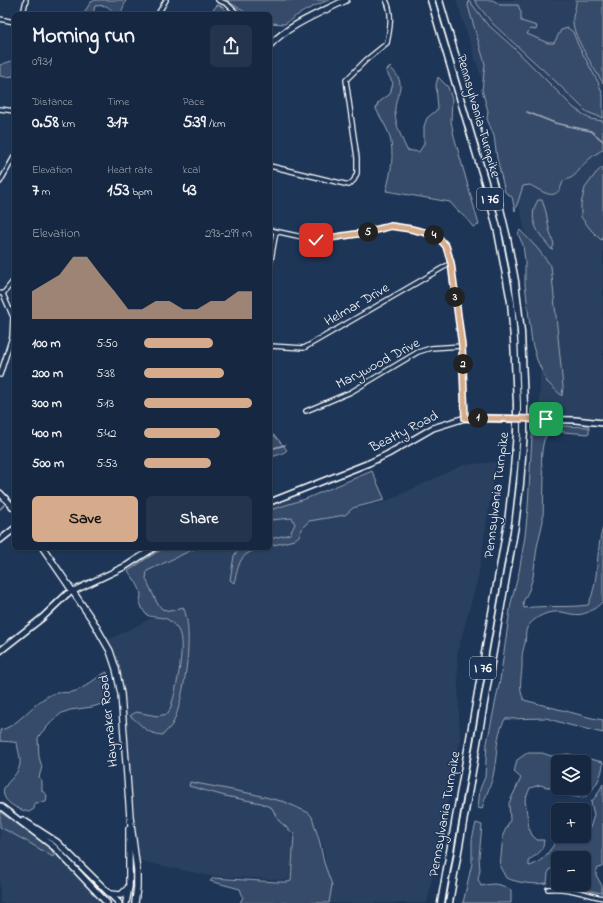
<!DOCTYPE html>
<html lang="en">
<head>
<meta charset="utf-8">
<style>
	body { margin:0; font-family:"Indie Flower",sans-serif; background:#23344c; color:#f1f3f6; height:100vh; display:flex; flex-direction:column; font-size:15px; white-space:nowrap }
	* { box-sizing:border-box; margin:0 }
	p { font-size:13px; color:#9ea6b1 }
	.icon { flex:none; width:22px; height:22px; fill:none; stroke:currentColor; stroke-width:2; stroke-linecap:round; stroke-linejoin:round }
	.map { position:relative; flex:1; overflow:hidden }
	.drawer { position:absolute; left:12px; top:12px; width:260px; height:538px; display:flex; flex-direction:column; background:#162841; border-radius:6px; box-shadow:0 1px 3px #0004,0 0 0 1px #35445a }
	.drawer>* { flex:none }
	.controls { position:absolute; left:551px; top:755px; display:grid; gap:8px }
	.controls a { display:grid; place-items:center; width:40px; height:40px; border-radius:6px; background:#162841; box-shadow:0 1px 3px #0004,0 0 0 1px #35445a; font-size:20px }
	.pin { position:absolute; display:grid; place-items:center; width:34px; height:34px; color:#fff; margin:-17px; border-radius:8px; box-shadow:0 2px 6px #0006 }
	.km { position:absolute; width:20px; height:20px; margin:-10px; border-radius:50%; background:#222; color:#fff; font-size:11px; line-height:20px; text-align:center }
	.round { display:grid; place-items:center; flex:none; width:42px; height:42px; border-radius:6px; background:#23344c }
	.headline { display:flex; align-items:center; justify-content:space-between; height:68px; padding:0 20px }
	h1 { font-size:22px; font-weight:700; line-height:30px }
	.metrics { display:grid; grid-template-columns:repeat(3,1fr); gap:6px; height:68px; padding:4px 20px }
	.metrics div { display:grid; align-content:center }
	.metrics b { font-size:17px; font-weight:700 }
	.metrics small { font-size:11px; font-weight:400 }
	.metrics p { font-size:11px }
	.chart { height:112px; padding:8px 20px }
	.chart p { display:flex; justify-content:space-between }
	.chart svg { width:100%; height:72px; margin-top:4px; fill:#d6ab8b; opacity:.7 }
	.action { display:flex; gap:8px; margin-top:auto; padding:8px 20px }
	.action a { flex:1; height:46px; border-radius:6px; background:#d6ab8b; color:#111; font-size:16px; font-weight:700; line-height:46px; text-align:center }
	.action a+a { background:#23344c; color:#f1f3f6 }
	ul { padding:0 20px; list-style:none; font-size:13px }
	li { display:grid; grid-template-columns:64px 48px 1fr; align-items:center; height:30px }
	li i { height:10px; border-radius:5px; background:#d6ab8b }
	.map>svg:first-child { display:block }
	.built { fill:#2a4161 }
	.green { fill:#364b69; stroke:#9aa5b4; fill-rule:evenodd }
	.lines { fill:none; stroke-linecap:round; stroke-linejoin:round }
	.stream { stroke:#a0aab8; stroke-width:1.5 }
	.street-casing { stroke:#fff; stroke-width:6 }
	.secondary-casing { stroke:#fff; stroke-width:8 }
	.primary-casing { stroke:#fff; stroke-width:8 }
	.highway-casing { stroke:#fff; stroke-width:9 }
	.street { stroke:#1d3557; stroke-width:3.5 }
	.secondary { stroke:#1d3557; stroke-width:5 }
	.primary { stroke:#1d3557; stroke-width:5.5 }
	.highway { stroke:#1d3557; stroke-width:6 }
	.highway-bridge-casing { stroke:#fff; stroke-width:9; stroke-linecap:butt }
	.highway-bridge { stroke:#1d3557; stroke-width:6 }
	.route-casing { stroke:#fff; stroke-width:8 }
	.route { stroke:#d6ab8b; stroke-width:5 }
	.labels { text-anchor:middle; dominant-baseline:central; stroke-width:3; stroke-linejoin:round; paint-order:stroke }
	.shield { fill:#1d3557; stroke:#bbc2cd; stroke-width:1 }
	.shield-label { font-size:13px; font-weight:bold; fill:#fff }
	.street-label { font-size:14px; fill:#fff; stroke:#1d3557 }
</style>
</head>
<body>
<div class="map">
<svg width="603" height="903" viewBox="0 0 603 903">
	<rect width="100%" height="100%" fill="#1d3557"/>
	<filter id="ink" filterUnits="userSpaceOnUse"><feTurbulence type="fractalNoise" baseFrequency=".025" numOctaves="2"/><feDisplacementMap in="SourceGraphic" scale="8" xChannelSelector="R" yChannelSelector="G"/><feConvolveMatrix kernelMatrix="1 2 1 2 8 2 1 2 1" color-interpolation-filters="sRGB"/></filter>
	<g filter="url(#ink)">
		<!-- built -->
		<path class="built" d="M456,0H603V420L591,418L539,415L541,340L533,266L516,191L497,125Z
			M496,462L478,578L457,653L460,741L427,903H319L325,897V851L313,821L291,831L293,847L289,880L210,876L136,860L119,679L104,642L156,616L131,562L154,548H270V502L299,491L306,520L385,502L463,465Z
			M0,820L45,845L61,858L106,903H0Z"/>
		<!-- green -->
		<path class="green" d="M96,0H126L121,14H115C107,5 107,5 95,6L93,14H83L91,2Z
			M226,0H329C313,6 299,13 285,24L270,23V14H248Z
			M469,0L486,23L514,48L574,108L590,119L603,121V149C598,153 592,156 587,161C577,170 579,176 563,181C557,204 544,192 530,185L523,186L515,211L512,197L505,192L497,158L494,136L487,119L488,111L482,90L485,64L468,6Z
			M474,0H493L500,5H518L521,12V21L537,26L536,30L530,29L527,34L548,43H554L561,30L568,28L573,32L578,45L598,82L603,95V118L587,112L553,79L493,24Z
			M576,0H603V83C595,70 573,36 573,22C572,14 577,7 576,0Z
			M217,5L221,6L230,14H210Z
			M14,60V76L6,77L0,76V65Z
			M390,67C410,87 394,91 395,113C396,126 402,139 407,150L419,152L424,144V126L427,118L438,109L436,85L438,77L448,87L452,99L451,121L454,136L479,225L473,227C467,217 457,212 450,202L386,191C391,174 395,152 389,134C386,126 380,117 376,109L378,103L390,94L393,83L386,71Z
			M603,167V240L600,239L591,230L581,217V204L585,188L596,173Z
			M538,200H542L546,212L549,229L554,244L552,250C539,234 526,220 538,200Z
			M520,230L537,248L551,266L563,387L562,396L547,382L537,360L532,343L525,284V261L523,245L518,234Z
			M534,425L589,427V434L551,431C550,432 547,435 546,436C541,444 540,468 544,476L543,521L537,547L533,577L529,590L523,602L524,608C545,605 567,608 588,605C600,581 595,552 603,527V601C595,610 583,617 571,614C566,613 560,611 555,612C545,612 532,619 527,628C525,632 526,638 525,643C523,651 522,652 522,661C523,674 517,687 524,700L592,718L603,720V733L569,725L546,718L505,719C495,738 498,751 494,771C492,784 485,796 482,809L478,808L480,789L485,777L487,743L500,680L511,603L519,572L525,536L528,507L532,436Z
			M270,434L275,436L287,450C282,455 275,455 270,458Z
			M372,471L384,498V500L353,508L345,515L309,521L303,527L299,536L294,540L270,546V539L290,534L295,524L292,518L270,520V510L305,499Z
			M165,548H196L147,571L146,579L157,603L162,609L171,611L183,607C195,630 184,700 173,723C171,727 166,731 163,735C144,733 144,726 130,716L136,712L157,716L168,714C175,700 187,643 178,630C177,627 172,623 170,621C163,615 148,619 145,613C143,610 140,604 140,601C140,599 141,597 141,595C140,586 133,578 128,571C141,563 151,554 165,548Z
			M239,548H262C238,554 240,562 234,583L230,580L234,556Z
			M107,672L108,683L105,703L92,707L70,710L62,713L53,720L49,725L41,733L38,738L39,757L42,767L39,777L42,781V791L47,795L46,802L35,803L34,809L29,812C19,810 0,802 4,788C8,781 16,776 19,768C22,760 18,751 17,743C11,741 6,742 0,741V730C17,727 31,705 48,696C57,690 68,695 78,690C88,686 96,677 107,672Z
			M527,753H542L551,756L568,754L603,762C603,776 594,790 584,798L570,796L558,790L540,785L530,788L525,800L529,828L532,835L537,840H544C543,852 538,854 529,860V866C537,864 545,858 550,850C554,846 555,840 559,836L572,837L584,836V830L590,828L594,815L591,802L597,795L603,784V866L597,869L596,875L602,886V893L585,890L573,884H584V858L562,856L558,858L548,873L547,883C533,885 519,883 506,878L500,867L503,835L510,820L509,803L521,778L514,772L517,760ZM558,762H584V788H558Z
			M190,782L253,794L285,802L309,813L312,817L320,843L324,863L332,885L329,903H240L243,897L240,889L210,881L213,878L277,882H287L291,881L294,834L278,820L272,808L261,803L225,796L189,786Z
			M0,812L50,847L54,855L53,857L28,842L0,827Z
			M476,823L482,825L479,857L480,870L478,879L481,886C494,883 499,883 511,890V903H463L472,863V839Z"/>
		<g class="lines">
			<!-- stream -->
			<path class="stream" d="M527,112L555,123L591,131L603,141
				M270,449L285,445
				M0,509L4,505"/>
			<!-- street casing -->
			<g class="street-casing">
				<path id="street" d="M218,0L227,4L238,14
					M23,14L26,0
					M158,14L166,0
					M0,19L14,22
					M0,109L14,111
					M270,166L349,185L354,180L357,173V158L346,80L366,60L387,43C390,29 393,13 386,0
					M0,182L14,157
					M270,230L316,240L363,233L391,226L411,229L436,235L446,246L451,263L462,346L465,418
					M270,265L276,232
					M0,293L3,294L13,317L12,337L0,375
					M3,294L14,280
					M270,346L304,348L451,263
					M306,411L351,392L418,352L431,348L462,346
					M548,889C567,887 584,894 603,898"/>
			</g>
			<!-- secondary casing -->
			<g class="secondary-casing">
				<path id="secondary" d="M0,493L14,508
					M270,502L369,463L388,454L433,428L465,418L575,420L603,423
					M0,540L14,529
					M0,651L42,618L67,594L126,566L154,548
					M0,806L54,847L107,903
					M23,820L57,842L119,903"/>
			</g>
			<!-- primary casing -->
			<g class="primary-casing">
				<path id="primary" d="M270,45C288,25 322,12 346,0
					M43,548L93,621L110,651L116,669L121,694L130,817L137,870V887L135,903
					M110,894L121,895L128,888
					M126,903L129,886V829"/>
			</g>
			<!-- highway casing -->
			<g class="highway-casing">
				<path id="highway" d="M431,0L487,189L498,232L511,302L514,340L517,404
					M439,0L498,200L507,238L515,281L521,332L524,404
					M441,903L508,522L514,469L517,432
					M449,903L515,526L520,484L524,432"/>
			</g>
			<!-- street -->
			<use href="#street" class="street"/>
			<!-- secondary -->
			<use href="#secondary" class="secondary"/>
			<!-- primary -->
			<use href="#primary" class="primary"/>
			<!-- highway -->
			<use href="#highway" class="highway"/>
			<!-- highway-bridge casing -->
			<g class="highway-bridge-casing">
				<path id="highway-bridge" d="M517,432V404
					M524,432V404"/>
			</g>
			<!-- highway-bridge -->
			<use href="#highway-bridge" class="highway-bridge"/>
		</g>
	</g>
	<g class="lines" filter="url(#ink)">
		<!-- route casing -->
		<g class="route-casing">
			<path id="route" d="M316,240L363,233L391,226L411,229L436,235L446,246L451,263L462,346L465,418L546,419"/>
		</g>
		<!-- route -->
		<use href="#route" class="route"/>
	</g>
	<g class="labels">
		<!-- shield labels -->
		<g class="shield">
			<rect x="477" y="188" width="26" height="22" rx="3"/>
			<rect x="470" y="657" width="26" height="22" rx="3"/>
		</g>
		<g class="shield-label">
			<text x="490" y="199">I 76</text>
			<text x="483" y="668">I 76</text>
		</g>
		<!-- street labels -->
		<g class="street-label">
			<text transform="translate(478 116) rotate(74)">Pennsylvania Turnpike</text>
			<text transform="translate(357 305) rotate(-30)">Helmar Drive</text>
			<text transform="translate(378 364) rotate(-28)">Marywood Drive</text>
			<text transform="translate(404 432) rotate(-27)">Beatty Road</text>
			<text transform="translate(497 495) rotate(-83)">Pennsylvania Turnpike</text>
			<text transform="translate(109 721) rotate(-96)">Haymaker Road</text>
			<text transform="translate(445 814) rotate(-80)">Pennsylvania Turnpike</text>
		</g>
	</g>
</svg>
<div class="controls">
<a><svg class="icon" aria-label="layers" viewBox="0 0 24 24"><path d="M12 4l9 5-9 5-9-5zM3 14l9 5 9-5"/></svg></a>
<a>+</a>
<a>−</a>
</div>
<div class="pin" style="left:546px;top:419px;background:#1e9e55"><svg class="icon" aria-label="arrive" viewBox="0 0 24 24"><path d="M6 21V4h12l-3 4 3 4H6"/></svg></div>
<div class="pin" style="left:316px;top:240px;background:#d93025"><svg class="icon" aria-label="check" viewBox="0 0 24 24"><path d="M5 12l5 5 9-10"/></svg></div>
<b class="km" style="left:478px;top:418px">1</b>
<b class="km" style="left:463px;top:364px">2</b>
<b class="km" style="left:455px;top:297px">3</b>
<b class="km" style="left:434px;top:235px">4</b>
<b class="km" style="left:368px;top:232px">5</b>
<section class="drawer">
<div class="headline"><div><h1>Morning run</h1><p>09:31</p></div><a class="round"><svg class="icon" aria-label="share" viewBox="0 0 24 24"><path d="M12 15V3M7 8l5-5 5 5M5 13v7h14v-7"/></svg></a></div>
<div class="metrics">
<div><p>Distance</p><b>0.58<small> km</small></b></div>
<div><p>Time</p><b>3:17</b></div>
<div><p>Pace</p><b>5:39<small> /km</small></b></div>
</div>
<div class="metrics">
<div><p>Elevation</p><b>7<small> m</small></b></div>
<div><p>Heart rate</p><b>153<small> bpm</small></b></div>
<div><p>kcal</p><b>43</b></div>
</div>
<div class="chart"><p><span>Elevation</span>293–299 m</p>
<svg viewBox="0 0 160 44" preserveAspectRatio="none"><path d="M0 44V27L10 22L20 17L30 6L40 6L50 17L60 27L70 38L80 38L90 33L100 33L110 38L120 38L130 33L140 33L150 27L160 27V44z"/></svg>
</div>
<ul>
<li><b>100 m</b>5:50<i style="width:64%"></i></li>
<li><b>200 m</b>5:38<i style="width:74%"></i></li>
<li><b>300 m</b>5:13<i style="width:100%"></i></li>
<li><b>400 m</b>5:42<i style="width:70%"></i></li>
<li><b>500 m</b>5:53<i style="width:62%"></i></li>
</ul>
<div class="action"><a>Save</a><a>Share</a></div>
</section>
</div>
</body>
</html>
